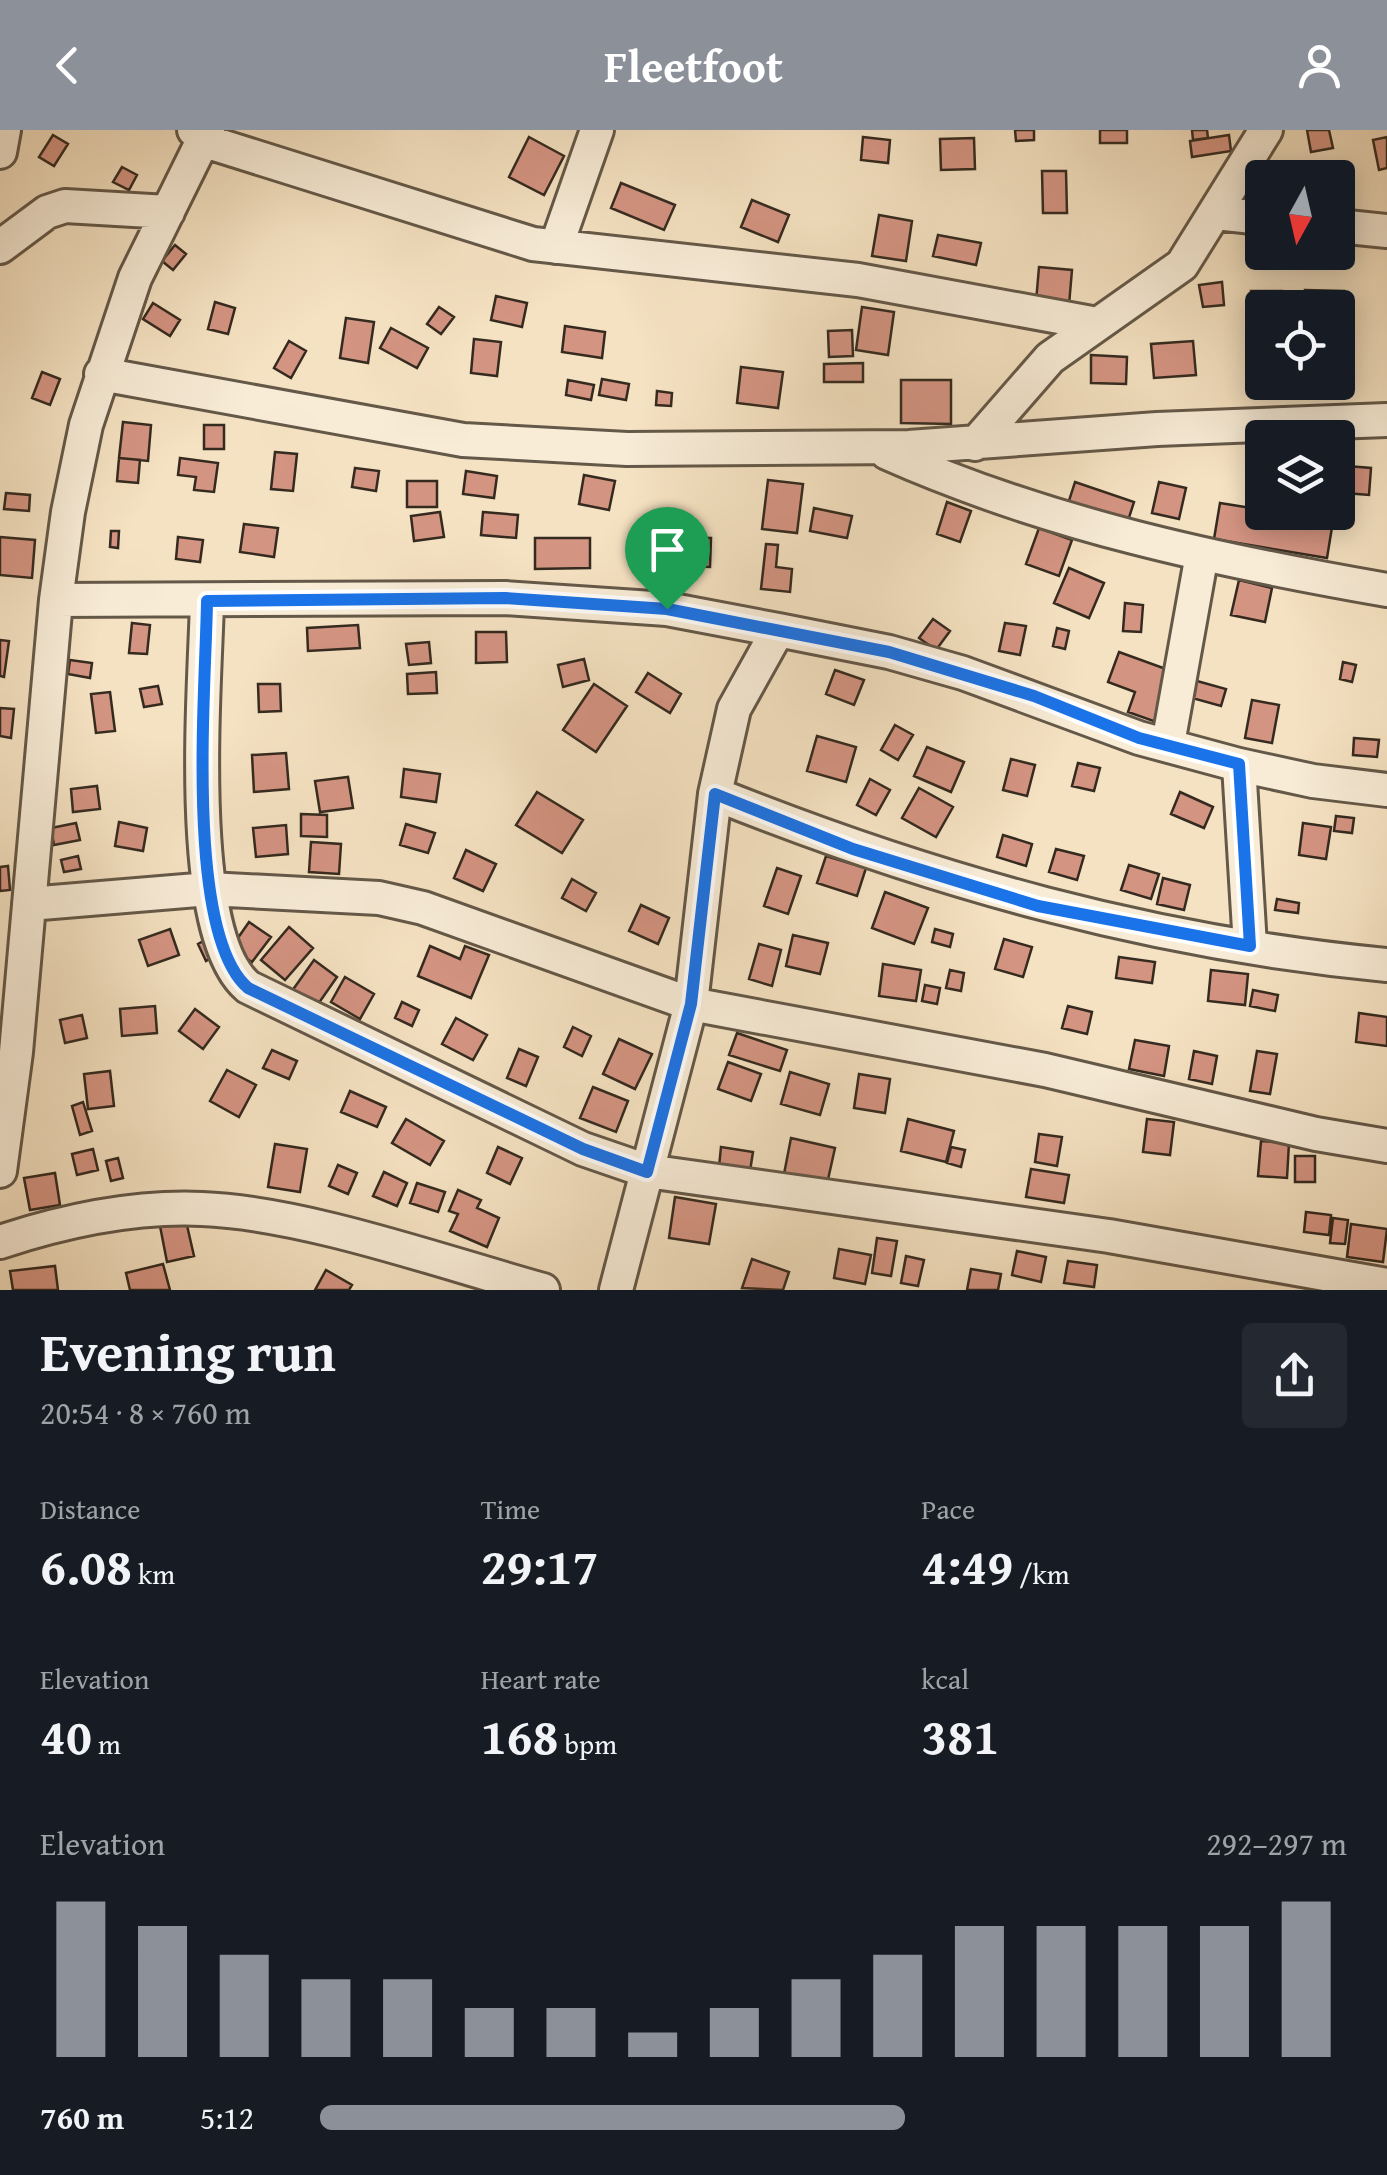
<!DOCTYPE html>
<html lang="en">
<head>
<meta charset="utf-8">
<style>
	body { margin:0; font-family:"Gentium Book Plus",serif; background:#242831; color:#f1f3f6; height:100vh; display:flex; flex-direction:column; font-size:38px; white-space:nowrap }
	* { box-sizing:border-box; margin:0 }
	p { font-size:32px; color:#9ea1a6 }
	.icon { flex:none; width:55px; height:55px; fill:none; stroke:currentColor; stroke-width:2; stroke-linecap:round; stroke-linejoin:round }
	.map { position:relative; height:1160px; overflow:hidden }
	.drawer { display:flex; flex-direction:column; background:#171b24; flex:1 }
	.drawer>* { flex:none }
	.needle { width:65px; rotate:188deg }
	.tools { position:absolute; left:1245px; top:30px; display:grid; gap:20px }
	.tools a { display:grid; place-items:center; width:110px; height:110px; border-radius:10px; background:#171b24; box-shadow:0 5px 25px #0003; font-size:50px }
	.pin { position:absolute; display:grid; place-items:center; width:85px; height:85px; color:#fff; margin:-102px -42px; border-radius:50% 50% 50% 0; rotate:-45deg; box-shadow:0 0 10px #0007 }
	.pin .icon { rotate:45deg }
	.round { display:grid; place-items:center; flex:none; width:105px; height:105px; border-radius:10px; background:#242831 }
	.overview { display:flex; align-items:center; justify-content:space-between; height:170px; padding:0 40px }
	h1 { font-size:55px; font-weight:800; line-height:75px }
	.figures { display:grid; grid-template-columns:repeat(3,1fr); gap:15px; height:170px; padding:10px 40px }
	.figures div { display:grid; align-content:center }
	.figures b { font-size:50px; font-weight:800 }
	.figures small { font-size:28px; font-weight:400 }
	.figures p { font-size:28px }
	.chart { height:280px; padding:20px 40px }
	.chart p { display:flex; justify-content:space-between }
	.chart svg { width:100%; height:180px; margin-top:10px; stroke:#8c9099; stroke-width:6 }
	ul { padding:0 40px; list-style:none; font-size:32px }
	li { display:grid; grid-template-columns:160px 120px 1fr; align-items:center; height:75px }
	li i { height:25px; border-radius:12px; background:#8c9099 }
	header { display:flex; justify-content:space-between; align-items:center; height:130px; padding:0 40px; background:#8c9099; color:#fff; font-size:45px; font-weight:800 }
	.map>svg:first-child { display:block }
	.building { fill:#d49482; stroke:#342a1f; stroke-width:2.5 }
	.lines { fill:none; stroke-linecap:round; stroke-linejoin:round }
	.minor-casing { stroke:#645848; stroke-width:38 }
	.minor { stroke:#f8ecd7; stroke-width:32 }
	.route-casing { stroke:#fff; stroke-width:20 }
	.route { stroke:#1a73e8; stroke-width:12 }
</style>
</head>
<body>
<header><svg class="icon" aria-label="back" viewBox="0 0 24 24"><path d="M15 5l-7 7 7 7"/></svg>Fleetfoot<svg class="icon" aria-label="person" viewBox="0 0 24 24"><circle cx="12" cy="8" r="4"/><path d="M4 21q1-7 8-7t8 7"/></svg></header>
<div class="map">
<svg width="1387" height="1160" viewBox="0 0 1387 1160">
	<rect width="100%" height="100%" fill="#f5e2c2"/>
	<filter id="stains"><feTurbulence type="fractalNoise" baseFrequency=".002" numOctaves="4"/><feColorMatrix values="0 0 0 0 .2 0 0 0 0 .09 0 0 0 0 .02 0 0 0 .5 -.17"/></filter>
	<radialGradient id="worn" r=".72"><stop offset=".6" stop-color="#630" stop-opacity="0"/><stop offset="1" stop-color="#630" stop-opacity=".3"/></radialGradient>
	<!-- building -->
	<path class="building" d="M1015,0H1034V10L1016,11Z
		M1100,0H1127V13H1100Z
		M1192,0H1207L1208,8L1193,10Z
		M1307,0H1329L1333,18L1311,22Z
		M53,5L68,14L54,36L39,27Z
		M1229,5L1231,21L1192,27L1190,11Z
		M529,7L564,26L544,65L509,47Z
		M863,7L890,10L888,33L861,30Z
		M1387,7V38L1379,40L1373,10Z
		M974,8L975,39L941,40L940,9Z
		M122,37L137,45L129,60L113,52Z
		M1247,40L1279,43V48H1262V60L1244,58Z
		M1042,41H1066L1067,83H1043Z
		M621,53L675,75L664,100L611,78Z
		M752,70L789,85L778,112L741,97Z
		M879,85L912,91L906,131L872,126Z
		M938,105L981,113L976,135L933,126Z
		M175,115L186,124L173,140L162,131Z
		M1039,137L1072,140L1069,175L1036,172Z
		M1222,152L1224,175L1203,177L1199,155Z
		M1305,160L1344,161L1343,199H1338V178H1305Z
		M1251,161H1282L1283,178H1262V193L1251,194Z
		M496,166L527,173L522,197L491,190Z
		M215,172L235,178L228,204L208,199Z
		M153,173L180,190L170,206L143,189Z
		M439,177L454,187L441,204L427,194Z
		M862,177L894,182L888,225L856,220Z
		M346,188L374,192L368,233L340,228Z
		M565,196L605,202L602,228L562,222Z
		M391,198L428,218L417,238L380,218Z
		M852,200L853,226L829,227L828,201Z
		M474,209L501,212L497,246L471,243Z
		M289,211L306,221L291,248L274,238Z
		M1193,211L1196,245L1154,248L1151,214Z
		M1091,225L1127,227L1126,254L1091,253Z
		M863,233V252H824V234Z
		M741,237L783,242L778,278L737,273Z
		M42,242L60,249L50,275L32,268Z
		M602,249L629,254L626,270L599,265Z
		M568,250L594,255L591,270L566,265Z
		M901,250H951V294L901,293Z
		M657,261L672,263L671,276L656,275Z
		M123,292L151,295L148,331L119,328Z
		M204,295H224V319H204Z
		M275,322L297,324L293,361L271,359Z
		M119,328L140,330L138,353L117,351Z
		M180,328L218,333L214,362L194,360L196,347L178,345Z
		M1347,336L1371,338L1369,365L1345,363Z
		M355,338L379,341L376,361L352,357Z
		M466,341L497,346L494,368L463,364Z
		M584,345L615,351L609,380L579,374Z
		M768,350L803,354L797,403L762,399Z
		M407,351H437V377H407Z
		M1075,352L1134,372L1125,400L1066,380Z
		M1159,352L1186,358L1179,389L1152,383Z
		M6,363L30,365L29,381L4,379Z
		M947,372L971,381L960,412L937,404Z
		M1220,373L1333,391L1327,428L1214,409Z
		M814,378L852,386L847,408L810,401Z
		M440,382L444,407L414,411L411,386Z
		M483,382L518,385L516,408L481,405Z
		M244,394L278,398L274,427L240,422Z
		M1039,398L1072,410L1059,446L1026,434Z
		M111,401H119L118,418L110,417Z
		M0,407L35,410L32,448L0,445Z
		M178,407L203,410L200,432L176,429Z
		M665,407L711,408L710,437L664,435Z
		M535,408H590V438L535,439Z
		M766,414L778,415L776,437L792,439L790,462L761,459Z
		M1069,438L1104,453L1089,488L1054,473Z
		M1239,450L1272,458L1265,492L1231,485Z
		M1125,473L1143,475L1141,502L1123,501Z
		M933,489L950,501L936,520L919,508Z
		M132,493L150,495L147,524L129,523Z
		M1005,493L1026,496L1020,525L999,521Z
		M358,495L360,518L308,521L307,498Z
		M1057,498L1069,501L1065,519L1053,516Z
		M476,502H506L507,532L476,533Z
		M0,510L9,511L4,547L0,546Z
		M429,512L431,533L409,535L406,514Z
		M1119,522L1177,543L1159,593L1128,582L1135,562L1108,552Z
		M584,529L589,550L563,557L558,535Z
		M70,530L92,533L90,548L68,544Z
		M1343,532L1356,535L1352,552L1340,549Z
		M835,540L864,550L854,575L826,564Z
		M436,542L437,563L408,564L407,544Z
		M648,543L681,564L670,583L636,562Z
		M1197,551L1226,559L1221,576L1192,568Z
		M258,554H280L281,581L259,582Z
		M594,554L627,576L596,622L563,600Z
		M158,556L162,574L144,577L140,559Z
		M110,562L115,601L96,603L91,564Z
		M1252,570L1279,575L1272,613L1245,608Z
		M0,578L14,579L11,608L0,606Z
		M895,595L913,605L898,630L881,620Z
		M817,606L856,617L846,652L807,641Z
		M1354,608L1379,610L1377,627L1353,625Z
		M927,617L964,632L951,662L914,646Z
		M286,623L289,659L254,662L252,625Z
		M1011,629L1035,635L1027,666L1003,660Z
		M1078,633L1100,638L1094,661L1072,656Z
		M404,639L440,644L436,672L401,667Z
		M348,647L353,678L320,682L315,651Z
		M870,649L890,660L876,685L857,675Z
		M97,656L100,679L73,682L71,659Z
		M919,658L953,677L936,707L902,688Z
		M537,662L583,690L562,723L516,695Z
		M1180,662L1213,677L1204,698L1171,684Z
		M301,684L327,685V707L301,706Z
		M1336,686L1354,688L1352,703L1334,701Z
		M119,692L147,698L143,721L115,716Z
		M76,693L80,710L54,715L51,698Z
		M1303,693L1331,697L1326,729L1299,725Z
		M406,694L435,703L428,723L400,715Z
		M286,695L288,724L256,727L253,698Z
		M1003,705L1032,714L1026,736L997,727Z
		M311,712L341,714L339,744L309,742Z
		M1056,719L1084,726L1077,750L1049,742Z
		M466,720L496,734L483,761L454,748Z
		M78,726L81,739L64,742L61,730Z
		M826,726L866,738L857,766L817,753Z
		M1129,735L1159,744L1151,769L1121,760Z
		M8,736L10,760L0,761V737Z
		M777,738L801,746L788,784L764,776Z
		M1163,748L1190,755L1184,780L1157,774Z
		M572,749L596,763L586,781L562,768Z
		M885,762L928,778L914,814L872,798Z
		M1277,769L1299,773L1298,783L1275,780Z
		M641,775L669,788L658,814L629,801Z
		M249,792L271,807L252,832L231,818Z
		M289,797L313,818L285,850L261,830Z
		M170,799L179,825L148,836L139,810Z
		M935,799L953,804L950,817L932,812Z
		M793,805L828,813L820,844L786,836Z
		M207,809L215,826L206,831L198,814Z
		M1004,809L1032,817L1023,847L995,839Z
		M759,814L781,820L772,856L749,849Z
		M430,816L460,829L465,816L489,825L471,868L418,846Z
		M1119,827L1155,832L1152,853L1116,848Z
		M314,830L337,847L316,877L292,861Z
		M883,834L921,840L916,871L879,866Z
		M950,840L964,843L961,861L946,858Z
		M1211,840L1248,844L1245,875L1208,871Z
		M345,847L374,864L360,889L331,872Z
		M925,855L940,858L937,874L922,871Z
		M1253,860L1278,865L1275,881L1250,876Z
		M402,872L419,880L412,896L395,888Z
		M155,876L157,903L122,906L120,879Z
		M1068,876L1092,882L1087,904L1062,898Z
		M195,879L219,897L203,919L179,901Z
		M1359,883L1387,887V916L1356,912Z
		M82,885L87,908L65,913L60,890Z
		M456,888L487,905L473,930L442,914Z
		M573,897L591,906L582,926L564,917Z
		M737,903L787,920L780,941L729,925Z
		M619,909L652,924L635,959L603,944Z
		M1135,910L1169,916L1164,946L1129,939Z
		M519,919L538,927L526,956L507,948Z
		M272,920L297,931L289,949L263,938Z
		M1194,921L1217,926L1212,954L1189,949Z
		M1257,921L1277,924L1270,964L1250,961Z
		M728,932L761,944L751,971L718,959Z
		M227,940L256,955L239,987L210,971Z
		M110,941L114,976L88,979L84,944Z
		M790,942L829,954L820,985L781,974Z
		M859,944L890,949L885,983L854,978Z
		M593,957L628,971L616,1002L580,988Z
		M350,961L386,977L377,997L341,982Z
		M83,972L92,1001L80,1005L72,976Z
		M406,989L444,1011L430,1035L392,1013Z
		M908,989L954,1001L946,1032L901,1021Z
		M1147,989L1174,992L1170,1025L1143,1022Z
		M1039,1004L1062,1007L1057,1036L1035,1032Z
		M791,1008L835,1018L827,1054L784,1044Z
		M1261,1011L1289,1013L1287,1048L1258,1046Z
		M275,1014L307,1019L300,1062L268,1057Z
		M498,1017L522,1028L510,1054L487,1043Z
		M721,1017L753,1022L750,1041L719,1037Z
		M951,1017L965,1020L961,1037L947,1033Z
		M93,1019L98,1040L77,1045L72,1024Z
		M1295,1026H1315V1052H1295Z
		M118,1028L123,1048L111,1051L106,1031Z
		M338,1035L357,1043L348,1064L329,1056Z
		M1031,1039L1069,1045L1064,1073L1026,1067Z
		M384,1042L407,1053L397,1076L373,1066Z
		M55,1043L60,1075L30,1080L24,1048Z
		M417,1053L445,1062L438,1082L410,1073Z
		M458,1060L481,1070L477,1078L499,1088L487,1117L450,1101L458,1084L449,1081Z
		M675,1067L716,1074L709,1114L669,1108Z
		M1306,1082L1331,1085L1329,1105L1304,1102Z
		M1333,1088L1348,1090L1345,1114L1330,1113Z
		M186,1091L194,1126L167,1132L160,1096Z
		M1351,1094L1387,1099L1383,1132L1347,1127Z
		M877,1108L897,1111L891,1146L872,1143Z
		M839,1119L871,1125L865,1154L834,1148Z
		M1017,1121L1046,1127L1041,1152L1012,1145Z
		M906,1126L924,1130L918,1156L901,1153Z
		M752,1129L789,1142L783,1160L742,1158Z
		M1068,1131L1097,1135L1094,1157L1064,1153Z
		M163,1134L170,1160H130L126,1143Z
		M55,1136L58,1160H13L10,1141Z
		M971,1139L1001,1144L998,1160H967Z
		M326,1140L352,1155L349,1160H315Z"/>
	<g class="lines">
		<!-- minor casing -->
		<g class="minor-casing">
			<path id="minor" d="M194,0L205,11L533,114L858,150L1097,194
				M0,22L4,0
				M1216,83L1262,88
				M1338,96L1387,101
				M0,117L47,82L65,76L168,82
				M556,117L597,0
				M101,244L463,310L627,319L909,317L1157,299L1387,290
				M975,314L1050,228L1182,135L1266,0
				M887,323C1047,394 1215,430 1387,460
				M56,470L505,468L667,479L778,500
				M207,471C205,556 184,803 248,857L583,1019L647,1041L1109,1106L1387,1155
				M1168,614L1202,424
				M1239,635L1250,816
				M715,664C932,751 1153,813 1387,835
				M29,774L209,759L379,768L423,778L691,874L1045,940L1316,1004L1387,1016
				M0,1041L16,922L56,470L68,382L86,295L135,148L208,0
				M0,1112C64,1091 134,1076 202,1079C304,1083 442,1132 543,1160
				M616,1160L691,874L715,664L734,579L778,500L889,522L963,543L1139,608L1239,635L1313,651L1387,660"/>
		</g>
		<!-- minor -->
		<use href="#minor" class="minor"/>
	</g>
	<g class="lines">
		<!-- route casing -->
		<g class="route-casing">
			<path id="route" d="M505,468L667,479L889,522L1034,566L1139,608L1239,634L1250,816L1038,776L853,719L715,664L691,874L647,1042L583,1019L248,858C184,803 206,556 207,471Z"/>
		</g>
		<!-- route -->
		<use href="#route" class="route"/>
	</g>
	<rect width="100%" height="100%" filter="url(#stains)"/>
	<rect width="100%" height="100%" fill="url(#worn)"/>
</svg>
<div class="tools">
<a><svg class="needle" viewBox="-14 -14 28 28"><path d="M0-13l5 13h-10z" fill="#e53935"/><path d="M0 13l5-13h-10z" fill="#9ea1a6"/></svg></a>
<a><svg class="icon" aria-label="locate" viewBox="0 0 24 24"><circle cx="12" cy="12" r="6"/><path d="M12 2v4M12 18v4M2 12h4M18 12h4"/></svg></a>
<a><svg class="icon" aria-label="layers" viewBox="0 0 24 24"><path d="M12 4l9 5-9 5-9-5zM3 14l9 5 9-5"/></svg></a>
</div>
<div class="pin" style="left:667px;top:479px;background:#1e9e55"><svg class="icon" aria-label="arrive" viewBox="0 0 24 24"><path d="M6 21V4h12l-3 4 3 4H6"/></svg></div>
</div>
<section class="drawer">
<div class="overview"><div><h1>Evening run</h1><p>20:54 · 8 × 760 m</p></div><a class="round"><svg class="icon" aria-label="share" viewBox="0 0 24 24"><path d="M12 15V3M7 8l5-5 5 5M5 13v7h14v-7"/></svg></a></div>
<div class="figures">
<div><p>Distance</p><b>6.08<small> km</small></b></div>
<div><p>Time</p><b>29:17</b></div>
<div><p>Pace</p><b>4:49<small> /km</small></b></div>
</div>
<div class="figures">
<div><p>Elevation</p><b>40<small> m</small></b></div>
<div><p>Heart rate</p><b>168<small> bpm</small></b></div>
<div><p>kcal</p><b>381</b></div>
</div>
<div class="chart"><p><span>Elevation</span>292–297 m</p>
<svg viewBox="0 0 160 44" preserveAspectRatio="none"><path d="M5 44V6M15 44V12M25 44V19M35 44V25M45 44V25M55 44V32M65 44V32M75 44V38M85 44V32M95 44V25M105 44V19M115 44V12M125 44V12M135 44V12M145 44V12M155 44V6"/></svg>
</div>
<ul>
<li><b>760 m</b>5:12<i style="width:57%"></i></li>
</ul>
</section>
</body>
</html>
